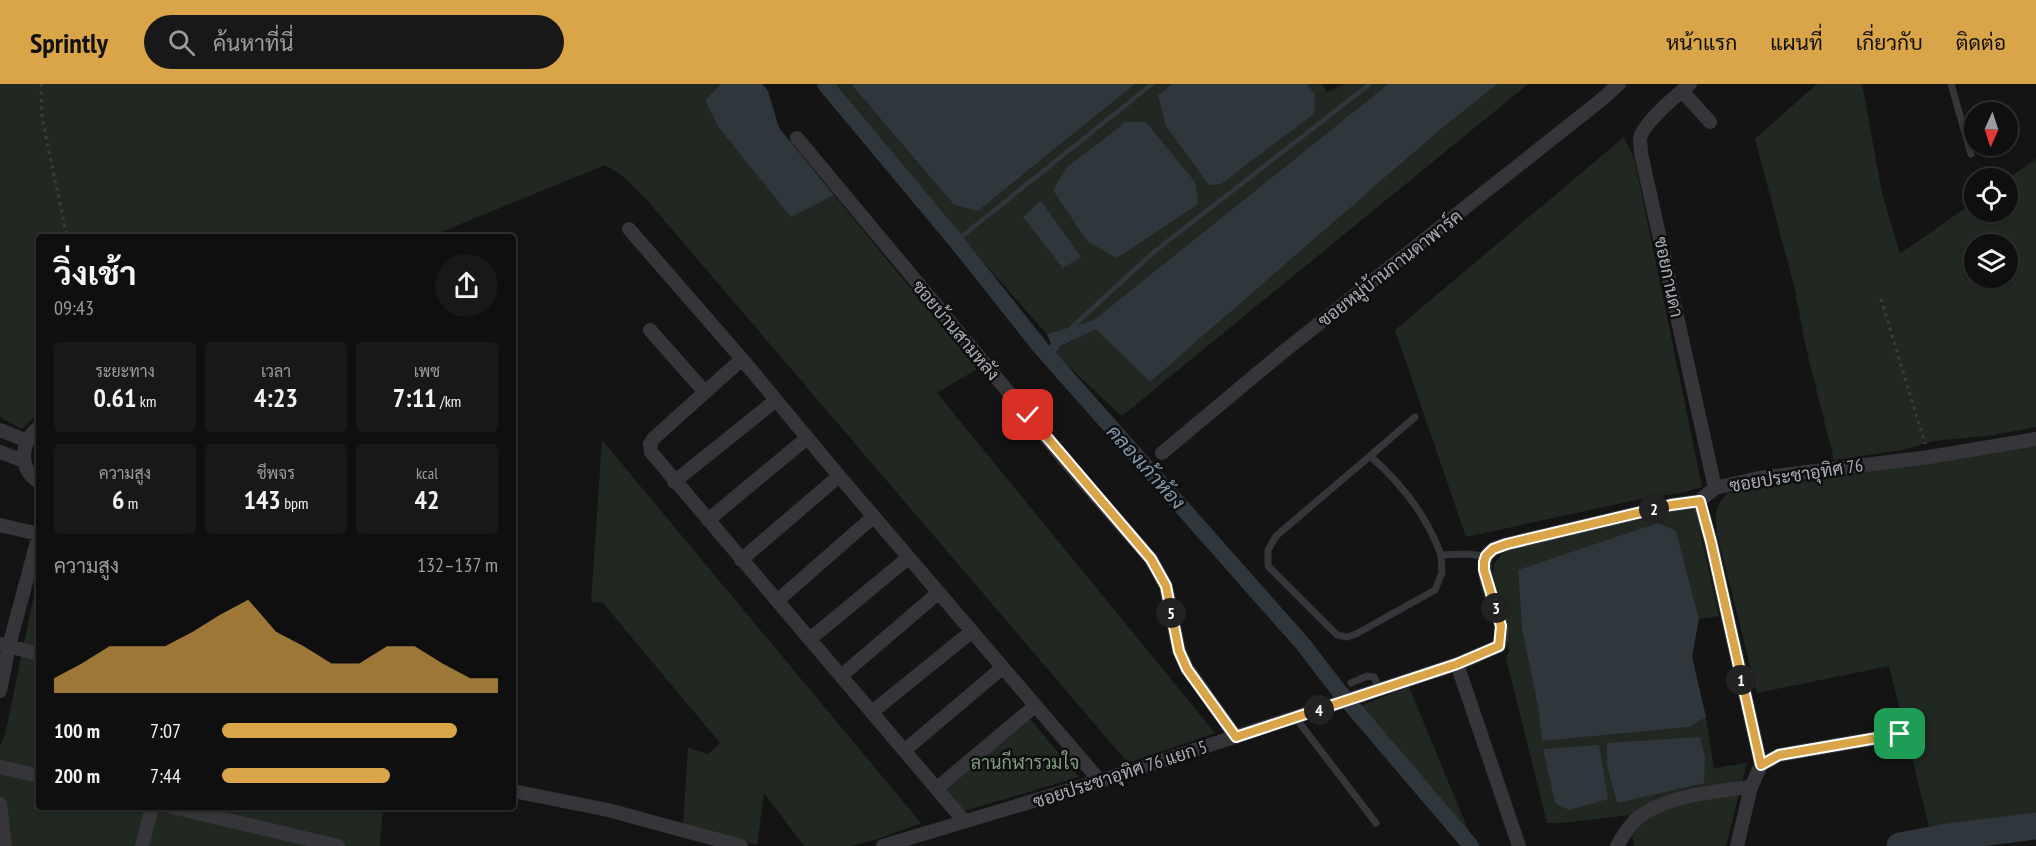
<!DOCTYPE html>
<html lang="th">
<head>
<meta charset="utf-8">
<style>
	body { margin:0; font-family:"PT Sans Narrow",Sarabun,sans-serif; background:#181819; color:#f1f3f6; height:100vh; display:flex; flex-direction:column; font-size:22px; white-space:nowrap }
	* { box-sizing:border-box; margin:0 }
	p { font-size:20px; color:#9b9c9f }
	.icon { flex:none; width:33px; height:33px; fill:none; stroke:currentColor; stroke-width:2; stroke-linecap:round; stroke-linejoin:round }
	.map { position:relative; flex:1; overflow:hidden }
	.side { position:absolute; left:36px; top:150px; width:480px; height:576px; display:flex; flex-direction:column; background:#0f0f10; border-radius:6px; box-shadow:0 2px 4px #0004,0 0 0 2px #2f2f30 }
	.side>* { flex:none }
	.needle { width:39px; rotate:183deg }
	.fabs { position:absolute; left:1964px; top:18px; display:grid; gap:12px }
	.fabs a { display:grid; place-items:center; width:54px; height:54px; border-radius:50%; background:#0f0f10; box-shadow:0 2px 4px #0004,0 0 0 2px #2f2f30; font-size:30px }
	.pin { position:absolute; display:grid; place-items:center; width:51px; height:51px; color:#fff; margin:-26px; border-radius:12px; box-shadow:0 3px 9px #0006 }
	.km { position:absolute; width:30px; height:30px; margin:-15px; border-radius:50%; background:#222; color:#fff; font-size:16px; line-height:30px; text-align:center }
	.round { display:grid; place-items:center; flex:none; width:63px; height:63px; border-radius:32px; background:#181819 }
	.head { display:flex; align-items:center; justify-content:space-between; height:102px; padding:0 18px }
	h1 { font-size:33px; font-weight:700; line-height:45px }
	.stats { display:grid; grid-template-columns:repeat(3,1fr); gap:9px; height:102px; padding:6px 18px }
	.stats div { display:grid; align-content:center; border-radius:6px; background:#181819; text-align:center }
	.stats b { font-size:26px; font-weight:700 }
	.stats small { font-size:16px; font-weight:400 }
	.stats p { font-size:16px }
	.chart { height:168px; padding:12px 18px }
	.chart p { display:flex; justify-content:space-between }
	.chart svg { width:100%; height:108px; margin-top:6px; fill:#daa448; opacity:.7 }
	ul { padding:0 18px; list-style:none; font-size:20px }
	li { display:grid; grid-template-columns:96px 72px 1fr; align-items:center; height:45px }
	li i { height:15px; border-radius:8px; background:#daa448 }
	header { display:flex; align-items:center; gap:36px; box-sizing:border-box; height:84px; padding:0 30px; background:#daa448; color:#111 }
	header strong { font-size:28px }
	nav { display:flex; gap:33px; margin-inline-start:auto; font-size:21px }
	.search { width:420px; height:54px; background:#181819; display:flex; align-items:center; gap:15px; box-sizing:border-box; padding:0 21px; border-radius:33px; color:#9b9c9f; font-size:22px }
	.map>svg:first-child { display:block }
	.green { fill:#212821; fill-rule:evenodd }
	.water { fill:#2f373d }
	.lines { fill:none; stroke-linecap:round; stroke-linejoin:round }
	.stream { stroke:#2f373d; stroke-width:4.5 }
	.canal { stroke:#2f373d; stroke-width:16 }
	.river { stroke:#2f373d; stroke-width:27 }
	.path { stroke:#3c3d41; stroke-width:3; stroke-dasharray:3 4.5; stroke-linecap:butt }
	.lane { stroke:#36363a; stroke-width:7 }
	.street { stroke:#36363a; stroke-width:14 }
	.route-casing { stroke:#fff; stroke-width:12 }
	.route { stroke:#daa448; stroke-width:8 }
	.labels { text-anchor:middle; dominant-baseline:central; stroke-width:5; stroke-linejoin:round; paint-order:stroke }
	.street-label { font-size:18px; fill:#a8acb4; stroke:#0f0f10 }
	.park-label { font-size:18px; fill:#819d82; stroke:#0f0f10 }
	.water-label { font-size:20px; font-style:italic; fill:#8399ab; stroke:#0f0f10 }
</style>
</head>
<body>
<header>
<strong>Sprintly</strong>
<div class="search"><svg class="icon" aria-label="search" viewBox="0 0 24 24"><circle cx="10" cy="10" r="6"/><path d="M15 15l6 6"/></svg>ค้นหาที่นี่</div>
<nav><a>หน้าแรก</a><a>แผนที่</a><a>เกี่ยวกับ</a><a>ติดต่อ</a></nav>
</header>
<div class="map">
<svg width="2036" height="762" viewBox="0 0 2036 762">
	<rect width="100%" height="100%" fill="#141415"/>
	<!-- green -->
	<path class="green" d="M0,0H721L705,16L719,44L791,132L834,111L977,285L937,309L1215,649L1128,679L646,115L621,91L605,81L429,153H39V329L22,345L0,333Z
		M834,0H851L954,121L978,127L1135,0H1172L1158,11L1315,10L1307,0H1322L1327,8L1345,0H1388L1094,236L1047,250L979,173ZM1125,38H1146L1066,84Z
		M1498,0H1528L1122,332L1055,270L1061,263L1096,244L1150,298L1443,43Z
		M1817,0H1862L1882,109L1900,170L1974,118V128H2007V95L2036,75V343L1994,351L1934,357L1902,366L1834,376L1806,264L1794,202L1755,55ZM1974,160H2007V194H1974Z
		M1624,53L1635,77L1702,403L1681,409L1645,414L1466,453L1395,246Z
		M602,356L921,739L878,755L851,762H804L764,709L757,761L683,741L688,664L708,670L720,659L603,519L591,518Z
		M2036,361V729L1996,738L1929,743L1889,582L1757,609L1717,450C1715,432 1714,422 1728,409Z
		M1683,423L1695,425L1719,532L1699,535L1676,447L1518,486L1522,545L1538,623L1542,657L1690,643L1706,633L1714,684L1747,679L1726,762H1634L1629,731L1562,739H1547L1506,574L1509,567L1493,491L1494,480L1505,466Z
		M39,487V723H383L380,762H0V662L5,651Z
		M1409,603L1470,750L1464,746L1355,624Z
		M1030,635L1079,693L961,728L943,706Z"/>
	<!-- water -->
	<path class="water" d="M721,0H762L768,7L779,44L834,111L791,133L719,44L705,16Z
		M851,0H1135L978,127L954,121Z
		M1172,0H1307L1315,10L1314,30L1221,100L1209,101L1166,42L1158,11Z
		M1388,0H1498L1443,43L1150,298L1096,245L1061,262L1055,270L1047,250L1094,236Z
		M1125,38H1146L1195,98L1198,120L1117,174L1087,157L1053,106L1066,84Z
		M1041,117L1081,173L1063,184L1023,133Z
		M1658,439L1676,447L1699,535L1692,573L1706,633L1690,643L1542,657L1538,623L1522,545L1518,486Z
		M1700,653L1705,674L1704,699L1617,719L1607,681V659Z
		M1599,661L1608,715L1569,726L1555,719L1543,665Z"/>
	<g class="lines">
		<!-- stream -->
		<path class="stream" d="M956,157L1152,0
			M1070,245L1155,167L1370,0
			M1045,269L1055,259"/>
		<!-- canal -->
		<path class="canal" d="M825,0L956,157L1041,264L1302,559L1339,607L1471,762"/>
		<!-- river -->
		<path class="river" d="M1900,762L1948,753L2036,742"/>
		<!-- path -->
		<path class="path" d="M41,0L42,34L67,153
			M1881,215L1925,360"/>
		<!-- lane -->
		<path class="lane" d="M1951,0L1971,70
			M1370,372L1415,333
			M1441,471C1427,432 1401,399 1370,372L1276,452L1268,466V482L1337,551L1347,553L1356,550L1435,506L1442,489L1441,471L1466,470L1486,472
			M1351,599L1367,592L1374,593L1380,606
			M1295,633L1376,739"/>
		<!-- street -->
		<path class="street" d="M1690,0C1677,11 1644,38 1640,54C1640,59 1641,65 1641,69L1715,404
			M1682,7L1710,38
			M797,54L1069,381L1151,475L1166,502L1179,567L1187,584L1236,653
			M629,145L742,275L839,392L1100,697
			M650,246L704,307
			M742,275L654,354L650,360L651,368L964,737
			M39,343C21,357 17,384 39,398
			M0,346L27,357
			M0,368L24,377
			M1162,369L1283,268L1601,16L1619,0
			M674,398L776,316
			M708,436L807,354
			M0,441L39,450
			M741,476L839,392
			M777,517L873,433
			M810,555L908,474
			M0,560L39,570
			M1457,580L1519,762
			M841,592L938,509
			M0,607L9,562L39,450
			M872,628L971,548
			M905,666L1002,584
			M1761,681L1779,671L1900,650
			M0,683L39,692
			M937,704L1035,622
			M513,707L608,726L741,762
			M0,720L5,762
			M172,723L338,762
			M142,762L152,723
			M883,762L1100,697L1457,580L1499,562C1501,556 1502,550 1501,543C1499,526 1477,486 1487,471C1492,464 1500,462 1507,460L1671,421L1699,417
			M1617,762C1624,750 1631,738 1643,730C1672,711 1717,707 1751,703
			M1737,762L1751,703L1761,681L1711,458L1699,417L1715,404L1759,394L1929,373L2036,355"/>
	</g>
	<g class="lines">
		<!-- route casing -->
		<g class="route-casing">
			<path id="route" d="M1028,331L1151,475L1166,502L1179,567L1187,585L1236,653L1457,580L1499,562L1501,542L1484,486V478L1486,472L1493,465L1507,460L1671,421L1700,417L1711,458L1761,681L1779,671L1900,650"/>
		</g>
		<!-- route -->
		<use href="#route" class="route"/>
	</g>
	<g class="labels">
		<!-- street labels -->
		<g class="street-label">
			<text transform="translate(1390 184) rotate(-38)">ซอยหมู่บ้านกานดาพาร์ค</text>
			<text transform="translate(1669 193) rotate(78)">ซอยกานดา</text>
			<text transform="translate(956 246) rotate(50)">ซอยบ้านสามหลัง</text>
			<text transform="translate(1796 391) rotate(-9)">ซอยประชาอุทิศ 76</text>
			<text transform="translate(1120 690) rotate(-18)">ซอยประชาอุทิศ 76 แยก 5</text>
		</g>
		<!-- park labels -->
		<g class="park-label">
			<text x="1025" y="678">ลานกีฬารวมใจ</text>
		</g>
		<!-- water labels -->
		<g class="water-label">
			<text transform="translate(1146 383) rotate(48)">คลองเก้าห้อง</text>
		</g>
	</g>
</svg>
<div class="fabs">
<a><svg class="needle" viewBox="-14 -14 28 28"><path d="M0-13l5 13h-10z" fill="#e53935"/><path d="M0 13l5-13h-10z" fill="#9b9c9f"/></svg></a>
<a><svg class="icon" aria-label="locate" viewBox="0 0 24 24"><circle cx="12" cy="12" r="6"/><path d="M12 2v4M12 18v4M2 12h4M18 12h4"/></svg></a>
<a><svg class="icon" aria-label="layers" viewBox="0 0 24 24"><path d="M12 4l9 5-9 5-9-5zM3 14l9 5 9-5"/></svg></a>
</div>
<div class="pin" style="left:1900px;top:650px;background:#1e9e55"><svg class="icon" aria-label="arrive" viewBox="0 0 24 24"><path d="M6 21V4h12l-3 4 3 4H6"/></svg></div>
<div class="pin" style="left:1028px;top:331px;background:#d93025"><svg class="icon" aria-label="check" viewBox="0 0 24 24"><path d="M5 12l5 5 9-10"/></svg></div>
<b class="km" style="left:1741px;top:596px">1</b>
<b class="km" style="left:1654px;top:425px">2</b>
<b class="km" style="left:1496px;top:524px">3</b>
<b class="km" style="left:1319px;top:626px">4</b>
<b class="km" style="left:1171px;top:529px">5</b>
<section class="side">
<div class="head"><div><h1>วิ่งเช้า</h1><p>09:43</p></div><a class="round"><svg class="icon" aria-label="share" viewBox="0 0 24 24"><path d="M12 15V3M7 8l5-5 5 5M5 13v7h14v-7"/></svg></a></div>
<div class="stats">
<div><p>ระยะทาง</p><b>0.61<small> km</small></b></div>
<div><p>เวลา</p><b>4:23</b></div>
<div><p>เพซ</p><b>7:11<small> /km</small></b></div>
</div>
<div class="stats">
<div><p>ความสูง</p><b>6<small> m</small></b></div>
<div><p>ชีพจร</p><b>143<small> bpm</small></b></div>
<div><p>kcal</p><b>42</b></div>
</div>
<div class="chart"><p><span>ความสูง</span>132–137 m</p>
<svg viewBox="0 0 160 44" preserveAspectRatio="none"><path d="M0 44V38L10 32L20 25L30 25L40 25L50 19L60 12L70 6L80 19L90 25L100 32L110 32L120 25L130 25L140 32L150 38L160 38V44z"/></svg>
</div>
<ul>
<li><b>100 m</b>7:07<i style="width:85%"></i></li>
<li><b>200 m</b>7:44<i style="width:61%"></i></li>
</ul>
</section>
</div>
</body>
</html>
